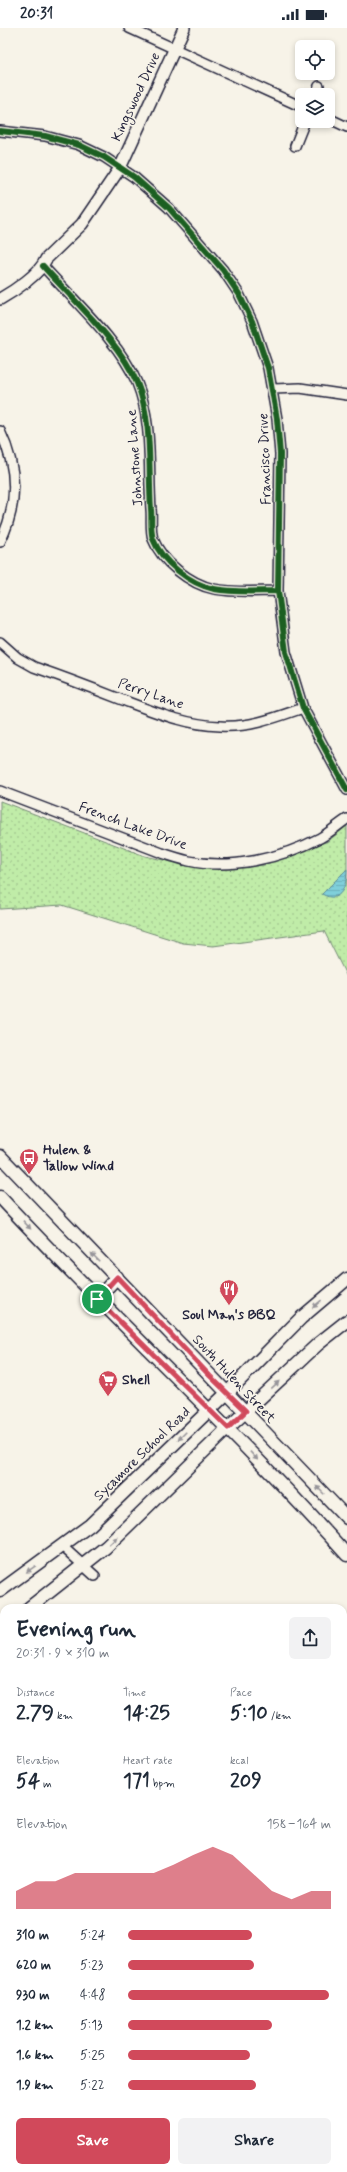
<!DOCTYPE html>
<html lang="en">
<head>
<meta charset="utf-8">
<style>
	body { margin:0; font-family:Mynerve,sans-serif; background:#f2f2f3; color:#1f2937; height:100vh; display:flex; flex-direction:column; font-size:15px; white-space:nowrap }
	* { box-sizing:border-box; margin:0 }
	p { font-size:13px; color:#747a83 }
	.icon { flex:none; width:22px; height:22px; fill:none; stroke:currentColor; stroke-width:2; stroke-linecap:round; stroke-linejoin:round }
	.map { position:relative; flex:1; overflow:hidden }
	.drawer { position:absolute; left:0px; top:1576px; width:347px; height:568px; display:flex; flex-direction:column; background:#fff; border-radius:12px 12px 0 0; box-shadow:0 2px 6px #0003 }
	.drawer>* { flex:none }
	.buttons { position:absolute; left:295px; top:12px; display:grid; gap:8px }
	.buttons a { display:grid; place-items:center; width:40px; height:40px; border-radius:6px; background:#fff; box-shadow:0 2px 6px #0003; font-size:20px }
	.pin { position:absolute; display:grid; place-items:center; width:34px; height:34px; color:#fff; margin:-17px; border:2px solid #fff; border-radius:50%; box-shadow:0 1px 4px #0007 }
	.round { display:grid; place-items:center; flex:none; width:42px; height:42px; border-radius:6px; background:#f2f2f3 }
	.headline { display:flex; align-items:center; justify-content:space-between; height:68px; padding:0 16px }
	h1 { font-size:22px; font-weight:700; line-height:30px }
	.metrics { display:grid; grid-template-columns:repeat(3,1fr); gap:6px; height:68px; padding:4px 16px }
	.metrics div { display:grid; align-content:center }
	.metrics b { font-size:20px; font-weight:700 }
	.metrics small { font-size:11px; font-weight:400 }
	.metrics p { font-size:11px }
	.chart { height:112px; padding:8px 16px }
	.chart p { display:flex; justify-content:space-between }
	.chart svg { width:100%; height:72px; margin-top:4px; fill:#d1495b; opacity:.7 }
	.button { display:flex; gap:8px; margin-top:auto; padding:8px 16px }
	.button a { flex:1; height:46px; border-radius:6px; background:#d1495b; color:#fff; font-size:16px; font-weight:700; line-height:46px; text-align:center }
	.button a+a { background:#f2f2f3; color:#1f2937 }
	ul { padding:0 16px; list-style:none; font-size:13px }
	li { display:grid; grid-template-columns:64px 48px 1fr; align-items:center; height:30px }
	li i { height:10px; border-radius:5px; background:#d1495b }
	.status { display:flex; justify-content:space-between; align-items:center; height:28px; padding:0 20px; background:#fff; direction:ltr }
	.status svg { height:11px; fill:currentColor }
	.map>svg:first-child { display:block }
	.park { fill:url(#park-dots); stroke:#718772 }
	.water { fill:url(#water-rules); stroke:#5a8a9a }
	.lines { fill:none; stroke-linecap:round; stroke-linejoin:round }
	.minor-casing { stroke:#22223b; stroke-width:12 }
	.tertiary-casing { stroke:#22223b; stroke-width:14 }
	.secondary-casing { stroke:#22223b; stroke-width:15 }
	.minor { stroke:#f7f3e8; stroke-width:9 }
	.tertiary { stroke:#f7f3e8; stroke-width:11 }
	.secondary { stroke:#f7f3e8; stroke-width:12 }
	.cycleway-casing { stroke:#f7f3e8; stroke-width:8 }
	.cycleway { stroke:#1b5e20; stroke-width:6 }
	.oneway { fill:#97959a }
	.route-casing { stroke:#fff; stroke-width:8 }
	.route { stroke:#d1495b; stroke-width:5 }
	.labels { text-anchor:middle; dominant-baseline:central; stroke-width:3.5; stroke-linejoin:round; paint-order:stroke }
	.street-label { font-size:14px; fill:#22223b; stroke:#f7f3e8 }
	.poi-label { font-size:14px; font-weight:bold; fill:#22223b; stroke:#f7f3e8; text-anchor:start }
</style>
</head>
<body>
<div class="status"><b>20:31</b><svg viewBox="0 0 49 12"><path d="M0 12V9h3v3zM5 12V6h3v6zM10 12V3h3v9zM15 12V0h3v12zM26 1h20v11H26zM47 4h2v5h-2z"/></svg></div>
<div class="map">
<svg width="347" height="2144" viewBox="0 0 347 2144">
	<defs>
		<pattern id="park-dots" width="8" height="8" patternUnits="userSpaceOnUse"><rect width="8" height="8" fill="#c0eca8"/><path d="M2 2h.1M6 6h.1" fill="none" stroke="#a5ca92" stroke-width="1.8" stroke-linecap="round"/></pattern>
		<pattern id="water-rules" width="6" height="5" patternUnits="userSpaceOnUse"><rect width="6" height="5" fill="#7fcfda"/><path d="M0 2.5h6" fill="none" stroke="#6db1bc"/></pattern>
	</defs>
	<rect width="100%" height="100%" fill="#f7f3e8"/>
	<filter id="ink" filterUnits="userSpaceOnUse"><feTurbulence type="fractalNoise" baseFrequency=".025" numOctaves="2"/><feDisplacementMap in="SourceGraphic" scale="8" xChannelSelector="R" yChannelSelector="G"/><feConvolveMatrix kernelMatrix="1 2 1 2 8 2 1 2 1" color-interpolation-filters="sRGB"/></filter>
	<g filter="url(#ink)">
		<!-- park -->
		<path class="park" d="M0,773L145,828L200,840L264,837L328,813L347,798V949L324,903L213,918L183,915L62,877L0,881Z"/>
		<!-- water -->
		<path class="water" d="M347,841C347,857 341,877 322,866Z"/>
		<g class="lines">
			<!-- minor casing -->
			<g class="minor-casing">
				<path id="minor" d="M129,0L302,79
					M316,67L319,58
					M328,90L347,99
					M0,103L45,108L79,117L104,129L134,149L169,180L223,242L239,266L252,293L268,340L277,391L280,426L278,563L286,624L303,680L347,762
					M295,118L305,93
					M43,238C73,272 120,314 137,355C153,394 148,440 151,481C152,489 150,502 153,511C162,534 190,556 214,561C235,565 257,563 278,563
					M273,361L300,360L347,367
					M0,403C18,440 18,478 0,514
					M0,614L18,630L34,639C63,649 92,660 120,671C152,683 185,697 220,698C249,700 277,689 303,680
					M0,763L162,825C171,828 180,831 189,833C231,842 282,830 320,810C329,805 338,797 347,791
					M63,1519L95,1548
					M0,1773L4,1778
					M343,1829L347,1827
					M0,1923L4,1924
					M343,1939H347
					M0,1953L4,1941
					M343,2060H347
					M218,2140V2144
					M336,2144V2140"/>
			</g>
			<!-- tertiary casing -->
			<g class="tertiary-casing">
				<path id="tertiary" d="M0,271C14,263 40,246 46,231L82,196L120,140L184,0"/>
			</g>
			<!-- secondary casing -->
			<g class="secondary-casing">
				<path id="secondary" d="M0,1128L347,1490
					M0,1169C113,1291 236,1403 347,1527
					M97,1271L117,1249
					M0,1563L90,1497L227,1365L301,1290L347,1251
					M29,1580L106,1519L228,1400L318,1316L347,1293
					M0,1602L4,1599"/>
			</g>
			<!-- minor -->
			<use href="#minor" class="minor"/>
			<!-- tertiary -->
			<use href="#tertiary" class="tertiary"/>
			<!-- secondary -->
			<use href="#secondary" class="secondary"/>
			<!-- cycleway casing -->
			<g class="cycleway-casing">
				<path id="cycleway" d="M0,103L45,108L79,117L104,129L134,149L169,180L223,242L239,266L252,293L268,340L277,391L280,426L278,563L286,624L303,680L347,762
					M43,238C73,272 120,314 137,355C153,394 148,440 151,481C152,489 150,502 153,511C162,534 190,556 214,561C235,565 257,563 278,563"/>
			</g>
			<!-- cycleway -->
			<use href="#cycleway" class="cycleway"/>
		</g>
		<!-- one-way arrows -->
		<defs><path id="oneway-solid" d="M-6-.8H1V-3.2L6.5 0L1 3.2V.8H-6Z"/></defs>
		<g class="oneway">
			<use href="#oneway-solid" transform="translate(27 1197) rotate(47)"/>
			<use href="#oneway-solid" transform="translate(95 1229) rotate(-135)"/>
			<use href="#oneway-solid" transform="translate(317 1276) rotate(140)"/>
			<use href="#oneway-solid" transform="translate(275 1357) rotate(-43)"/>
			<use href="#oneway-solid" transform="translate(182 1408) rotate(135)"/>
			<use href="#oneway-solid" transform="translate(254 1428) rotate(47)"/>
			<use href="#oneway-solid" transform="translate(320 1462) rotate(-135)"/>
			<use href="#oneway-solid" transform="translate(113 1513) rotate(-44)"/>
			<use href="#oneway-solid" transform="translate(31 1541) rotate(145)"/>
		</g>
	</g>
	<g class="lines" filter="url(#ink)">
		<!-- route casing -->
		<g class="route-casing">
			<path id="route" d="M117,1249L210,1348L246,1383L228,1400L97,1271Z"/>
		</g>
		<!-- route -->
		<use href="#route" class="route"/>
	</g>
	<!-- icons -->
	<defs>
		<g id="bus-pin" transform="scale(1)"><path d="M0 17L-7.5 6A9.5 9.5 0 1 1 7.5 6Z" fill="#d1495b" stroke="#f7f3e8"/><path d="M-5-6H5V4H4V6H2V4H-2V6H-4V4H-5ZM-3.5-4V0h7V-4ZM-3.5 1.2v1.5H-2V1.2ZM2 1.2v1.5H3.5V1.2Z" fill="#fff"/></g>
		<g id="restaurant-pin" transform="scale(1)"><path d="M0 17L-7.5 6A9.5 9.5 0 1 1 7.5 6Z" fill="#d1495b" stroke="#f7f3e8"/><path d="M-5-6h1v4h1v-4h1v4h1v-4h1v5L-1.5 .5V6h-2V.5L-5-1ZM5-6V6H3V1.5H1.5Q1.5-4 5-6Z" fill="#fff"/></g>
		<g id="supermarket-pin" transform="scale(1)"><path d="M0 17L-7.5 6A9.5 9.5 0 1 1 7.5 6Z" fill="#d1495b" stroke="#f7f3e8"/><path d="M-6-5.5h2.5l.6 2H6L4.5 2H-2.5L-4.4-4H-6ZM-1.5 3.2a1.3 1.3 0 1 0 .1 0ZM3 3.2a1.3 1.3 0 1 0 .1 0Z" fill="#fff"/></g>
	</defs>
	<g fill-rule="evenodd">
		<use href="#bus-pin" x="29" y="1130"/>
		<use href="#restaurant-pin" x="229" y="1261"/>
		<use href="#supermarket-pin" x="108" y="1352"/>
	</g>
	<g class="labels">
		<!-- street labels -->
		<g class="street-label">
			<text transform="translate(136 69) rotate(-65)">Kingswood Drive</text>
			<text transform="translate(135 430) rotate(-94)">Johnstone Lane</text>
			<text transform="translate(265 431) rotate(-92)">Francisco Drive</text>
			<text transform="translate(151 666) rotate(19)">Perry Lane</text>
			<text transform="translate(133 798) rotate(20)">French Lake Drive</text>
			<text transform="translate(234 1351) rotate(47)">South Hulen Street</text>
			<text transform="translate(142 1426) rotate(-44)">Sycamore School Road</text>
		</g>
		<!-- poi labels -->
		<g class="poi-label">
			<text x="43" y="1122">Hulen &amp;<tspan x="43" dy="16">Tallow Wind</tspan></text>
			<text x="229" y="1287" text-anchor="middle">Soul Man's BBQ</text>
			<text x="122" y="1352">Shell</text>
		</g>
	</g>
</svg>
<div class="buttons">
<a><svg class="icon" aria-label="locate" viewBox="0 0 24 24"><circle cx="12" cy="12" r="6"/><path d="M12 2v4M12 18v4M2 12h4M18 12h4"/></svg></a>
<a><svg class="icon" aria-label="layers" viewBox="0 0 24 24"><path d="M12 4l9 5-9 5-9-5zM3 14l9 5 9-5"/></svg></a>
</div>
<div class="pin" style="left:97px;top:1271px;background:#1e9e55"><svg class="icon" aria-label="arrive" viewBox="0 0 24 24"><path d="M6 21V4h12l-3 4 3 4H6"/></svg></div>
<section class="drawer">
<div class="headline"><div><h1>Evening run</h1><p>20:31 · 9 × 310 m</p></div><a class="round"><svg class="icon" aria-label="share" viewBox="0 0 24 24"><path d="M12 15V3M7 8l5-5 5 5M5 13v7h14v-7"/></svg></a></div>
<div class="metrics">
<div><p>Distance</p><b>2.79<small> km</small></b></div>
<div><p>Time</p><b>14:25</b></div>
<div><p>Pace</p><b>5:10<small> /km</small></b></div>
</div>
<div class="metrics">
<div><p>Elevation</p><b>54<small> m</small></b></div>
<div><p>Heart rate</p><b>171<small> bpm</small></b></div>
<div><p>kcal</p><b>209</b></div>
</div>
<div class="chart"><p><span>Elevation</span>158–164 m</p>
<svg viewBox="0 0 160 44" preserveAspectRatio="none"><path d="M0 44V33L10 27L20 27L30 22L40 22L50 22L60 22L70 22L80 17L90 11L100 6L110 11L120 22L130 33L140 38L150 33L160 33V44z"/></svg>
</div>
<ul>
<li><b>310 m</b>5:24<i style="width:61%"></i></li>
<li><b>620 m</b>5:23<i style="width:62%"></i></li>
<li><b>930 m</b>4:48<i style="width:99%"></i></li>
<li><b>1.2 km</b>5:13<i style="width:71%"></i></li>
<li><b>1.6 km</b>5:25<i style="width:60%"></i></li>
<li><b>1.9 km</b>5:22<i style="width:63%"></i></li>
</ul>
<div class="button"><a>Save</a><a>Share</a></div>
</section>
</div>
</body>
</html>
